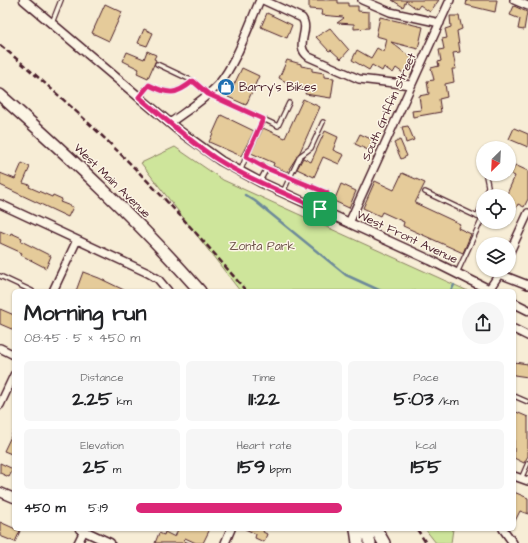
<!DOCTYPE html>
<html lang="en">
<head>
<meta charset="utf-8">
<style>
	body { margin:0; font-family:"Architects Daughter",sans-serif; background:#f6f6f6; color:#202124; height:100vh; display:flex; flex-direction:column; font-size:15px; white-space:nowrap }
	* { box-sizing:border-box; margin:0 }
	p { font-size:13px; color:#757577 }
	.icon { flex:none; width:22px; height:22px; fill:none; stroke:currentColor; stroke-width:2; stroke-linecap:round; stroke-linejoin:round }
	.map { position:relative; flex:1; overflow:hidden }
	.drawer { position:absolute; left:12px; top:289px; width:504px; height:242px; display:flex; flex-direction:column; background:#fff; border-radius:6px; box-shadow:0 1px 3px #0004 }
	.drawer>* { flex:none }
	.needle { width:26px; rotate:204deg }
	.controls { position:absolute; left:476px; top:141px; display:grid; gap:8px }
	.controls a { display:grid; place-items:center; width:40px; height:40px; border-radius:50%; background:#fff; box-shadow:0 1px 3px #0004; font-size:20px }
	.pin { position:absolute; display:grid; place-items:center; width:34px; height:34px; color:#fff; margin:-17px; border-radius:8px; box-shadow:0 2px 6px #0006 }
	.round { display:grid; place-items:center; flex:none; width:42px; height:42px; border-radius:21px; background:#f6f6f6 }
	.summary { display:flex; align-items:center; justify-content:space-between; height:68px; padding:0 12px }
	h1 { font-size:22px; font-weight:800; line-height:30px }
	.stats { display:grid; grid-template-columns:repeat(3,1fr); gap:6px; height:68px; padding:4px 12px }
	.stats div { display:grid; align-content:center; border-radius:6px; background:#f6f6f6; text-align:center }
	.stats b { font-size:20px; font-weight:800 }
	.stats small { font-size:11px; font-weight:400 }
	.stats p { font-size:11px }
	ul { padding:0 12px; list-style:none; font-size:13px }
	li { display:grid; grid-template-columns:64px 48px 1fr; align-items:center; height:30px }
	li i { height:10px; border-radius:5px; background:#db2777 }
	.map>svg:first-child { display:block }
	.green { fill:#cee59b; stroke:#8c8263 }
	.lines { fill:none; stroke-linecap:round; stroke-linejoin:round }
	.stream { stroke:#6d8a9a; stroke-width:2.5 }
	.building { fill:#e5cb9a; stroke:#4a1f2b }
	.service-casing { stroke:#4a1f2b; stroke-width:6 }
	.minor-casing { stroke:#4a1f2b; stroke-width:10 }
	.tertiary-casing { stroke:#4a1f2b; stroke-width:11 }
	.primary-casing { stroke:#4a1f2b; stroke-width:14 }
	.service { stroke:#fcf5e5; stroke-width:3.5 }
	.minor { stroke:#fcf5e5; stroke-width:7 }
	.tertiary { stroke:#fcf5e5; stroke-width:8 }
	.primary { stroke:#fcf5e5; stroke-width:11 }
	.rail { stroke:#4a1f2b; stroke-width:2.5; stroke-dasharray:6 3; stroke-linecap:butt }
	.route-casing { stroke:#fff; stroke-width:8 }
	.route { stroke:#db2777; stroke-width:5 }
	.labels { text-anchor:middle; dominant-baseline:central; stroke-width:3; stroke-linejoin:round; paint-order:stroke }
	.poi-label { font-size:12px; fill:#4a1f2b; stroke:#fcf5e5; text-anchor:start }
	.street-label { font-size:12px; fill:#4a1f2b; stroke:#fcf5e5 }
	.park-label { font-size:12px; fill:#6b5047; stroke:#fcf5e5 }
</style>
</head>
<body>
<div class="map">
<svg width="528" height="543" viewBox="0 0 528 543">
	<rect width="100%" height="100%" fill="#f7edd6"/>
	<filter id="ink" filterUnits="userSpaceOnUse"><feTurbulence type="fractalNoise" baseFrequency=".025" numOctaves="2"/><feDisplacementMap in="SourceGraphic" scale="8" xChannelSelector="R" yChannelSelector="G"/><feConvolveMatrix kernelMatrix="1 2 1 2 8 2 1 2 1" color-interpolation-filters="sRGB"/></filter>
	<g filter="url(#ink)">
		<!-- green -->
		<path class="green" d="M175,147L223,180L468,291H240L141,163Z
			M425,529H453L451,543H436Z"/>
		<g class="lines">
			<!-- stream -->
			<path class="stream" d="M245,195L255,201L346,275L381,291
				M451,291L454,285"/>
		</g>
		<!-- building -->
		<path class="building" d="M309,0H338V3H348V6H358V11L369,12V28L354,29V24L337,23L344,18L343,17L321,15L322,10L309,9Z
			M392,0H439L430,12L420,5L417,9L406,1L403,7Z
			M467,0H497L495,12L466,5Z
			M105,4L122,12L109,41L92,33Z
			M514,6L527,12L524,30L518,29L520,19L510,15Z
			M267,13L292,25L287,38L261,27Z
			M450,16H459L462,29L457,31L460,52L453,53L456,69H452L454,82L445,84L447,97L439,99L441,112L413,117L412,111L421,110L419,96L429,94L427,81L434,80L431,68L439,66L438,62L441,61L439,50L444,49L442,39L447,38L445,29L451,27Z
			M380,17L423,27L418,49L391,42L414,60L403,73L396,68L393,73L384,67L382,71L372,65L369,70L352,60L357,50L371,58L377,48L384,52L387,39L376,36Z
			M330,28L349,50L341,59L331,50L329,51L316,37Z
			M144,29L153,33L147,46L138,43Z
			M147,51L156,55L154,59L156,60L148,78L137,73L139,69L123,61L127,52L144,59Z
			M287,60L301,64V66L312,68V71L324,73V77L334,78L331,98L305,94L306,91L302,90L303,88L290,84L279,78Z
			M242,68L259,76L246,105L228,97Z
			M303,99L320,107L300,152L287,172L273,166L274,163L251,153L263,128L285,138Z
			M221,115L254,131L241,156L209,142Z
			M408,126L414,140L406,143L402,127Z
			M514,128L528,134V147L509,139Z
			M325,131L338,137L333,150L344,155L339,164L323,157L314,177L297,169L303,158L311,162Z
			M360,134L373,140L368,150L355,144Z
			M400,140L407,156L401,159L394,143Z
			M22,163L30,167L23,183L30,185L29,187L52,197L53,195L62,199L60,202L73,207L68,217L0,185V173L15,179Z
			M515,165L528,171V199L524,207L518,204L514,213L509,211V196H506L515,176L511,174Z
			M402,173L425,183L415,203L460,224L458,228L471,234L463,253L403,226L404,222L382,212L380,216L363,208L375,181L394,190Z
			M341,184L356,191L349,208L334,201Z
			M0,231L10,235L11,233L22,238L21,241L51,256L46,268L21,255L22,253L0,243Z
			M83,272L99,278L126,291H76Z
			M0,309L14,315V330L0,324Z
			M514,362L528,364V377L514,375Z
			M514,411L528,417V456L524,463L514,458Z
			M14,430V455L4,451Z
			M0,463L13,469L9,477L0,473Z
			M514,492L528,498V514L520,511L514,523Z
			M0,522L20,531L15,542L0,536Z
			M178,529H210L203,543H196L185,538L184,541L189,543H155L159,533L164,535L165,532L175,537Z
			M245,529H264L263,532L267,534L264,542L255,538L256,534Z"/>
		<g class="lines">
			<!-- service casing -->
			<g class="service-casing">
				<path id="service" d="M52,23L61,0
					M157,64L193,81L208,94L263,119L246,157
					M139,97L149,85C169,95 175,95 193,81
					M263,119L278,126L289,103
					M240,172L246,157L267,168
					M486,176L488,186L486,196
					M260,181L267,168L327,193L320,208
					M283,192L300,156L311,148L323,122
					M425,192L482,219L457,273
					M477,217L483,203
					M0,276L32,291
					M514,396L528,402
					M521,479L528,463"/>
			</g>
			<!-- minor casing -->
			<g class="minor-casing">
				<path id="minor" d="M263,0L302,18C311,31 293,46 309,57L359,79L411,85
					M362,0L390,12L440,23
					M514,0L528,6
					M170,123C186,111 204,100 218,85C237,62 248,27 260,0
					M0,204L148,273L158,279L168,291
					M349,223L450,0
					M509,254L528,213
					M500,274L528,285
					M53,291L77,240
					M488,291L502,270
					M514,329L528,336
					M0,348L14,355
					M0,405L14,375
					M514,476L528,481
					M503,529L513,543
					M78,543L85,529
					M225,543L231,529"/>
			</g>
			<!-- tertiary casing -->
			<g class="tertiary-casing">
				<path id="tertiary" d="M24,0L178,130L221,161L260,182L430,260L492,291
					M514,303L528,310
					M0,492L14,498
					M80,529L110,543"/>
			</g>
			<!-- primary casing -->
			<g class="primary-casing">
				<path id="primary" d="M0,95C70,157 139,221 200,291
					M356,529L358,543
					M366,529L370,543
					M376,529L384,543"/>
			</g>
			<!-- service -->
			<use href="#service" class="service"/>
			<!-- minor -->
			<use href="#minor" class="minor"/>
			<!-- tertiary -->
			<use href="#tertiary" class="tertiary"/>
			<!-- primary -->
			<use href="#primary" class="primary"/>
			<!-- rail -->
			<path class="rail" d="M0,45C90,119 172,202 246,291
				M417,529L426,543"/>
		</g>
	</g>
	<g class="lines" filter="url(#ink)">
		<!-- route casing -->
		<g class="route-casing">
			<path id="route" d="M193,81L208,94L263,119L246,157L266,168L327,193L320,209C284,193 248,179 215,158C188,140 164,118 139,97L149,85C169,95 176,95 193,81Z"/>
		</g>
		<!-- route -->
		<use href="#route" class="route"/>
	</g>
	<!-- icons -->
	<defs>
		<g id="shop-disc" transform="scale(0.9)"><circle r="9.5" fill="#1f6fb2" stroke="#fcf5e5"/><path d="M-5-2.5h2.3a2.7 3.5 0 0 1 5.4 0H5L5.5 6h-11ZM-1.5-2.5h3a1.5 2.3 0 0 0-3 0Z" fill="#fff"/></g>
	</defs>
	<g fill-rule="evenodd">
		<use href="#shop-disc" x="226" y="87"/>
	</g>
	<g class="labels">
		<!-- poi labels -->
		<g class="poi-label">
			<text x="239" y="87">Barry's Bikes</text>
		</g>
		<!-- street labels -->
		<g class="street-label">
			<text transform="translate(389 107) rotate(-66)">South Griffin Street</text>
			<text transform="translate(112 181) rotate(44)">West Main Avenue</text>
			<text transform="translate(407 237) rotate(25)">West Front Avenue</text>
		</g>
		<!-- park labels -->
		<g class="park-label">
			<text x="262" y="246">Zonta Park</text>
		</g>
	</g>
</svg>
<div class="controls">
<a><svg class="needle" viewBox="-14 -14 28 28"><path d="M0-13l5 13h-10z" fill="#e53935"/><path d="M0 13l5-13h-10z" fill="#757577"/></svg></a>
<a><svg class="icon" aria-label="locate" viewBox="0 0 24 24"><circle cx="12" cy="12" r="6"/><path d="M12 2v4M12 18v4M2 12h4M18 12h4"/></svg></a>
<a><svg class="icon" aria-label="layers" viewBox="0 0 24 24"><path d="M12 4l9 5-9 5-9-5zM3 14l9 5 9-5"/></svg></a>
</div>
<div class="pin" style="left:320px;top:209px;background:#1e9e55"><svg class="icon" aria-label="arrive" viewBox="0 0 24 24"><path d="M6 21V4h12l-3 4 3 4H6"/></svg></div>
<section class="drawer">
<div class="summary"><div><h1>Morning run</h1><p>08:45 · 5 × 450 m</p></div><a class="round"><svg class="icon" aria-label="share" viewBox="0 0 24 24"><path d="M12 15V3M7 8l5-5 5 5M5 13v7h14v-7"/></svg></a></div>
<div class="stats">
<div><p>Distance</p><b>2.25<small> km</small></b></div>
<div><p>Time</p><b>11:22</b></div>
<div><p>Pace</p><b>5:03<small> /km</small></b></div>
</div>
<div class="stats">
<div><p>Elevation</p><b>25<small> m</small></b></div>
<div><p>Heart rate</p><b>159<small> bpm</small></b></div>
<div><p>kcal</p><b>155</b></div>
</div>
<ul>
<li><b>450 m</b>5:19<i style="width:56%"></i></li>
</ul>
</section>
</div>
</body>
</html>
